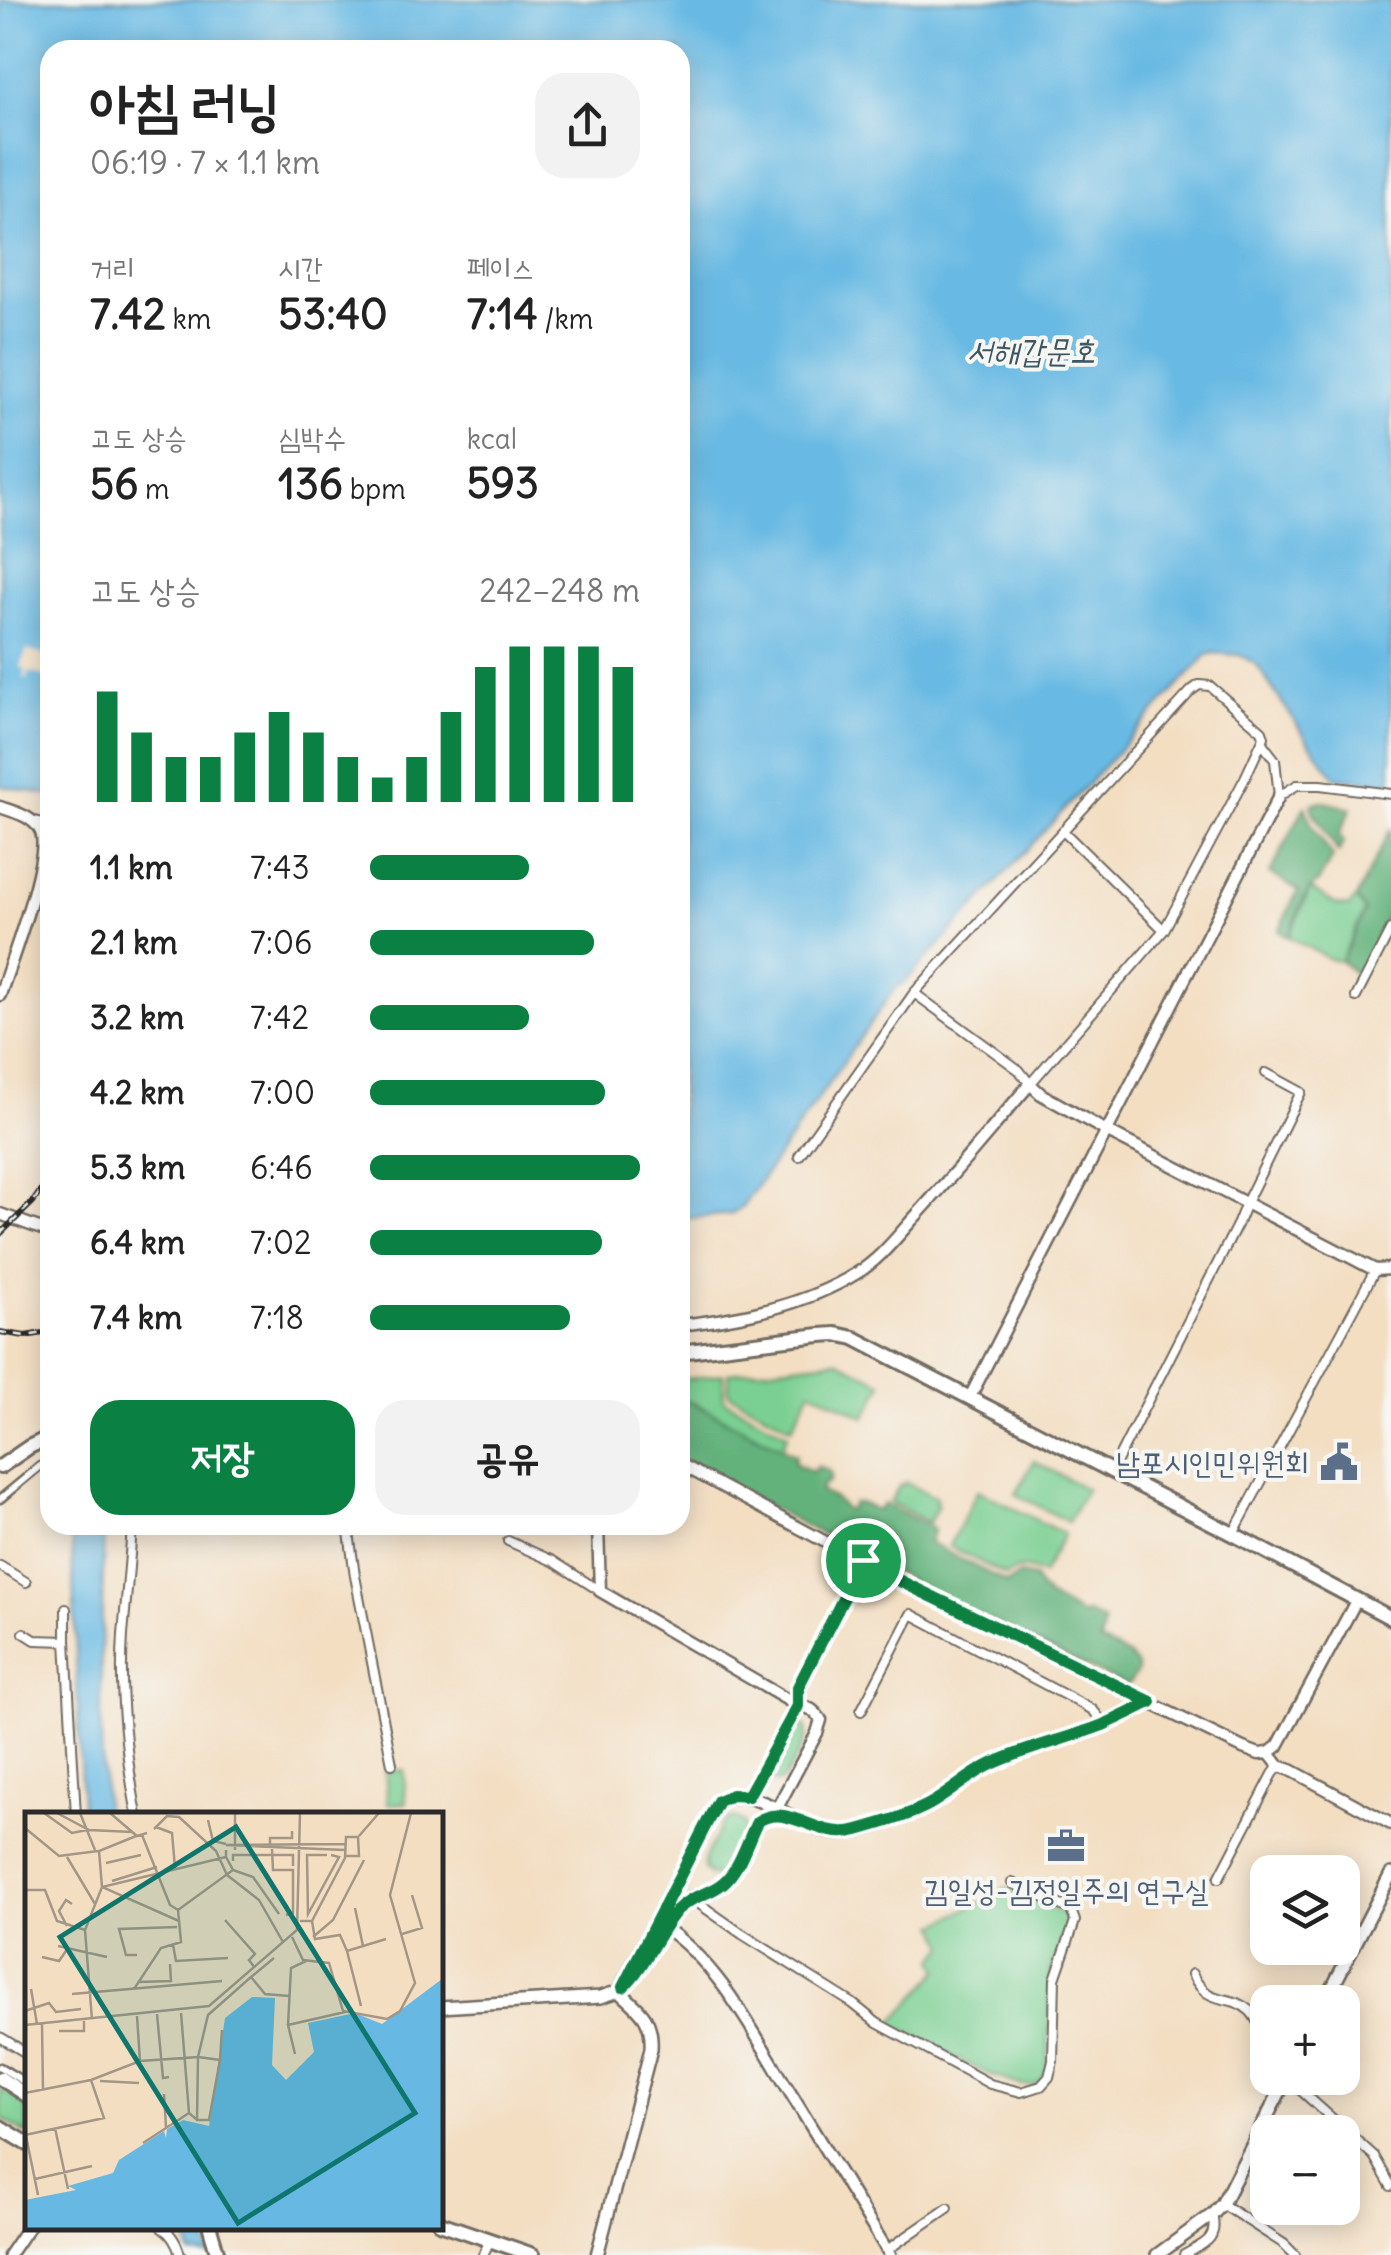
<!DOCTYPE html>
<html lang="ko">
<head>
<meta charset="utf-8">
<style>
	body { margin:0; font-family:Delius,"Poor Story",sans-serif; background:#f2f2f2; color:#222; height:100vh; display:flex; flex-direction:column; font-size:38px; white-space:nowrap }
	* { box-sizing:border-box; margin:0 }
	p { font-size:32px; color:#767676 }
	.icon { flex:none; width:55px; height:55px; fill:none; stroke:currentColor; stroke-width:2; stroke-linecap:round; stroke-linejoin:round }
	.map { position:relative; flex:1; overflow:hidden }
	.sheet { position:absolute; left:40px; top:40px; width:650px; height:1495px; display:flex; flex-direction:column; background:#fff; border-radius:30px; box-shadow:0 5px 25px #0003 }
	.sheet>* { flex:none }
	.tools { position:absolute; left:1250px; top:1855px; display:grid; gap:20px }
	.tools a { display:grid; place-items:center; width:110px; height:110px; border-radius:20px; background:#fff; box-shadow:0 5px 25px #0003; font-size:50px }
	.pin { position:absolute; display:grid; place-items:center; width:85px; height:85px; color:#fff; margin:-42px; border:5px solid #fff; border-radius:50%; box-shadow:0 2px 10px #0007 }
	.round { display:grid; place-items:center; flex:none; width:105px; height:105px; border-radius:30px; background:#f2f2f2 }
	.summary { display:flex; align-items:center; justify-content:space-between; height:170px; padding:0 50px }
	h1 { font-size:55px; font-weight:700; line-height:75px }
	.stats { display:grid; grid-template-columns:repeat(3,1fr); gap:15px; height:170px; padding:10px 50px }
	.stats div { display:grid; align-content:center }
	.stats b { font-size:42px; font-weight:700 }
	.stats small { font-size:28px; font-weight:400 }
	.stats p { font-size:28px }
	.chart { height:280px; padding:20px 50px }
	.chart p { display:flex; justify-content:space-between }
	.chart svg { width:100%; height:180px; margin-top:10px; stroke:#0b8043; stroke-width:6 }
	.button { display:flex; gap:20px; margin-top:auto; padding:20px 50px }
	.button a { flex:1; height:115px; border-radius:30px; background:#0b8043; color:#fff; font-size:40px; font-weight:700; line-height:115px; text-align:center }
	.button a+a { background:#f2f2f2; color:#222 }
	ul { padding:0 50px; list-style:none; font-size:32px }
	li { display:grid; grid-template-columns:160px 120px 1fr; align-items:center; height:75px }
	li i { height:25px; border-radius:12px; background:#0b8043 }
	.map>svg:first-child { display:block }
	.green { fill:#7acf92; stroke:#527d5e; stroke-width:2.5 }
	.forest { fill:#63b27c; stroke:#476e54; stroke-width:2.5 }
	.water { fill:#67b9e3; stroke:#497287; stroke-width:2.5 }
	.pier { fill:#f3dec2 }
	.lines { fill:none; stroke-linecap:round; stroke-linejoin:round }
	.pedestrian-casing { stroke:#716a60; stroke-width:11 }
	.minor-casing { stroke:#716a60; stroke-width:12 }
	.tertiary-casing { stroke:#716a60; stroke-width:15 }
	.secondary-casing { stroke:#716a60; stroke-width:16 }
	.primary-casing { stroke:#716a60; stroke-width:18 }
	.pedestrian { stroke:#fff; stroke-width:6 }
	.minor { stroke:#fff; stroke-width:8 }
	.tertiary { stroke:#fff; stroke-width:10 }
	.secondary { stroke:#fff; stroke-width:11 }
	.primary { stroke:#fff; stroke-width:12 }
	.rail-casing { stroke:#2b2b2b; stroke-width:6 }
	.rail { stroke:#f6f6f2; stroke-width:2.5; stroke-dasharray:8; stroke-linecap:butt }
	.route-casing { stroke:#fff; stroke-width:20 }
	.route { stroke:#0b8043; stroke-width:12 }
	.labels { text-anchor:middle; dominant-baseline:central; stroke-width:8; stroke-linejoin:round; paint-order:stroke }
	.service-label { font-size:30px; fill:#4e5e75; stroke:#f6f6f2; text-anchor:end }
	.water-label { font-size:32px; font-style:italic; fill:#3d5662; stroke:#f6f6f2 }
	.inset-road { fill:none; stroke:#a39686; stroke-width:2.5 }
	.view { fill:#0f766e; fill-opacity:0.15; stroke:#0f766e; stroke-width:5 }
	.inset-edge { fill:none; stroke:#2b2b2b; stroke-width:5 }
</style>
</head>
<body>
<div class="map">
<svg width="1391" height="2255" viewBox="0 0 1391 2255">
	<rect width="100%" height="100%" fill="#f6f6f2"/>
	<filter id="ink" filterUnits="userSpaceOnUse"><feTurbulence type="fractalNoise" baseFrequency=".01" numOctaves="2"/><feDisplacementMap in="SourceGraphic" scale="20" xChannelSelector="R" yChannelSelector="G"/><feConvolveMatrix kernelMatrix="1 2 1 2 8 2 1 2 1" color-interpolation-filters="sRGB"/></filter>
	<filter id="wash" filterUnits="userSpaceOnUse"><feTurbulence type="fractalNoise" baseFrequency=".0048" numOctaves="4" result="noise"/><feDisplacementMap in="SourceGraphic" scale="40" xChannelSelector="R" yChannelSelector="G"/><feGaussianBlur stdDeviation="2.25" result="paint"/><feColorMatrix in="noise" values="0 0 0 0 0 0 0 0 0 0 0 0 0 0 0 0 0 1.4 0 .05"/><feComposite in="paint" operator="in"/></filter>
	<g filter="url(#wash)">
		<rect width="100%" height="100%" fill="#f3dec2"/>
		<!-- green -->
		<path class="green" d="M1310,889L1337,905L1349,907L1356,898L1365,911L1341,961L1329,959L1289,937Z
			M837,1360L883,1383L865,1417L811,1390L792,1427L729,1394L728,1373Z
			M723,1374L724,1400L788,1434L781,1448L693,1403L680,1399V1380Z
			M1034,1461L1086,1489L1068,1522L1016,1494Z
			M905,1482L937,1498L935,1503L938,1505L929,1523L890,1502L900,1485L903,1486Z
			M978,1490L1064,1534L1042,1575C1029,1568 1019,1565 1007,1576L949,1546Z
			M797,1723C799,1725 803,1724 805,1727C812,1735 790,1769 785,1778C780,1784 775,1783 770,1779C768,1762 783,1733 797,1723Z
			M404,1770L406,1803L388,1804L385,1771Z
			M734,1818L743,1822L746,1831L744,1836L726,1872L720,1876H710L704,1869V1860L722,1824L726,1820Z
			M1006,1888L1067,1916V1931L1051,1971L1048,2067C1045,2075 1042,2082 1034,2085C1013,2093 914,2036 891,2024L940,1970L935,1959L946,1946L937,1925Z
			M0,2088L27,2105V2135L0,2117Z"/>
		<!-- forest -->
		<path class="forest" d="M1321,801L1351,808L1339,835L1344,842L1338,852L1312,810V804Z
			M1305,806L1311,824L1333,857L1319,881L1310,889L1304,899L1289,937L1279,931L1298,890L1270,873Z
			M1391,828V907L1362,969L1354,973L1341,961L1365,911L1356,898Z
			M680,1399L693,1403L796,1455L794,1463L813,1472L817,1466L830,1472L831,1478L827,1484H823L821,1492L835,1499L846,1510H850L853,1503H860L877,1511L884,1504L934,1529L929,1543L1008,1583L1020,1575L1034,1578L1041,1590L1046,1593V1596L1083,1616L1086,1613L1104,1622L1100,1642L1128,1655L1137,1666V1672L1127,1686C975,1617 828,1538 680,1459Z"/>
		<!-- water -->
		<path class="water" d="M0,0H1391V783L1336,778L1308,741L1256,664L1239,655L1214,653L1207,655L904,983L896,987L743,1206L732,1214L680,1219V50H50V795L0,786Z
			M71,1525H104L101,1655V1733L105,1815H82Z
			M181,2228H201L212,2255H192Z"/>
		<!-- pier -->
		<path class="pier" d="M27,650L50,657V678L30,672L27,679L24,678L26,671L21,667Z"/>
	</g>
	<g filter="url(#ink)">
		<g class="lines">
			<!-- pedestrian casing -->
			<g class="pedestrian-casing">
				<path id="pedestrian" d="M0,1499L40,1466L50,1463
					M798,1706V1687L863,1561
					M0,2067L28,2084"/>
			</g>
			<!-- minor casing -->
			<g class="minor-casing">
				<path id="minor" d="M1262,743L1275,760L1279,796L1297,785H1320L1391,794
					M33,821L50,824
					M1064,832L1164,930
					M1356,997L1391,929
					M799,1156L914,993L1192,690L1199,685L1210,686L1262,731L1264,737L1245,778L1164,930L1030,1084L1019,1070L914,993
					M1111,1473L1238,1223L1246,1203L1301,1092L1266,1073
					M132,1525C130,1562 126,1598 123,1635C119,1695 126,1756 137,1815
					M348,1525L355,1576L392,1764
					M1233,1534L1375,1270
					M508,1541L553,1561L600,1591
					M0,1566L26,1582
					M66,1609V1641L76,1815
					M24,1633L35,1640L66,1641
					M861,1711L911,1614L1093,1710L1104,1724
					M1219,1878L1273,1774L1279,1766
					M691,1898L742,1934L852,2003L877,2023L990,2084L1021,2092L1041,2086L1049,2077L1053,2061L1055,1979L1075,1921L1071,1910L1012,1883
					M1192,1974C1209,2008 1229,1992 1250,2011C1259,2020 1263,2036 1268,2047
					M0,2037L28,2054
					M1287,2078L1374,2156L1391,2186
					M1222,2204L1284,2244L1295,2255
					M162,2228C172,2234 177,2243 180,2255
					M887,2250L948,2208
					M483,2255L490,2240
					M1184,2255C1203,2244 1219,2240 1212,2215"/>
			</g>
			<!-- tertiary casing -->
			<g class="tertiary-casing">
				<path id="tertiary" d="M0,807C14,812 32,816 40,830C53,853 9,966 0,995
					M0,1214L50,1232
					M680,1325C741,1318 804,1306 857,1273C879,1260 896,1238 913,1219C953,1176 991,1129 1030,1084L1041,1094L1106,1131L1352,1258L1375,1270L1391,1269
					M970,1397L1279,796
					M680,1464L902,1583L1243,1748L1259,1754L1269,1753L1279,1766L1291,1770L1391,1824
					M598,1525L600,1591L798,1706C809,1705 815,1712 821,1720L817,1733L776,1810
					M1269,1753L1278,1746L1356,1601
					M748,1796L798,1706
					M661,1925C719,1963 753,2032 788,2089C822,2145 856,2200 890,2255
					M9,2255L28,2227"/>
			</g>
			<!-- secondary casing -->
			<g class="secondary-casing">
				<path id="secondary" d="M640,1967L674,1913L691,1898L714,1890L731,1875L757,1822L764,1817L784,1815
					M1325,2002L1391,1874
					M440,2007L601,1997L619,1991
					M597,2255L651,2049C653,2018 640,2010 619,1991L718,1801C757,1779 804,1839 848,1833C876,1829 917,1812 941,1797C959,1785 973,1773 993,1764C1028,1748 1066,1739 1102,1725C1119,1718 1135,1710 1151,1702
					M1157,2255L1212,2215L1222,2204L1287,2078"/>
			</g>
			<!-- primary casing -->
			<g class="primary-casing">
				<path id="primary" d="M680,1352L820,1335L836,1334L854,1338L1233,1534L1391,1618
					M0,1467L29,1447L50,1437
					M0,2078L28,2096
					M0,2127L28,2144
					M440,2223L533,2255
					M210,2228L218,2255"/>
			</g>
			<!-- pedestrian -->
			<use href="#pedestrian" class="pedestrian"/>
			<!-- minor -->
			<use href="#minor" class="minor"/>
			<!-- tertiary -->
			<use href="#tertiary" class="tertiary"/>
			<!-- secondary -->
			<use href="#secondary" class="secondary"/>
			<!-- primary -->
			<use href="#primary" class="primary"/>
			<!-- rail casing -->
			<g class="rail-casing">
				<path id="rail" d="M0,1234L33,1202L50,1177
					M0,1332L25,1336L50,1332"/>
			</g>
			<!-- rail -->
			<use href="#rail" class="rail"/>
		</g>
	</g>
	<g class="lines" filter="url(#ink)">
		<!-- route casing -->
		<g class="route-casing">
			<path id="route" d="M863,1560L902,1582L1151,1702C1135,1710 1119,1718 1103,1725C1067,1739 1029,1747 994,1763C969,1774 953,1791 930,1804C908,1816 882,1823 858,1830C818,1842 788,1800 757,1822C747,1841 740,1869 723,1883C709,1895 690,1896 677,1910C656,1934 646,1966 623,1987L718,1801L732,1795L748,1796L798,1706V1687Z"/>
		</g>
		<!-- route -->
		<use href="#route" class="route"/>
	</g>
	<!-- icons -->
	<defs>
		<g id="civic-bare" transform="scale(3)"><path d="M-.6-6.5H3V-4.5H.6V-3L4-1V1h2V6H-6V1h2V-1L-.6-3ZM-1.2 2.5V6h2.4V2.5Z" fill="#5c6f8a" stroke="#f6f6f2" stroke-width="2.5" paint-order="stroke"/></g>
		<g id="office-bare" transform="scale(3)"><path d="M-6-3h4V-5.5h4V-3h4V5H-6ZM-1-4.5V-3h2v-1.5ZM-6 0V1H6V0Z" fill="#5c6f8a" stroke="#f6f6f2" stroke-width="2.5" paint-order="stroke"/></g>
	</defs>
	<g fill-rule="evenodd">
		<use href="#civic-bare" x="1339" y="1462"/>
		<use href="#office-bare" x="1066" y="1846"/>
	</g>
	<g class="labels">
		<!-- service labels -->
		<g class="service-label">
			<text x="1309" y="1462">남포시인민위원회</text>
			<text x="1066" y="1890" text-anchor="middle">김일성-김정일주의 연구실</text>
		</g>
		<!-- water labels -->
		<g class="water-label">
			<text x="1031" y="350">서해갑문호</text>
		</g>
	</g>
	<!-- overview -->
	<g transform="translate(25 1812)">
		<rect width="418" height="418" fill="#f3dec2"/>
		<path d="M417,167V417H0V388L51,378L43,374L88,361L94,348L139,319L141,326L142,317L158,308L184,314L200,206L227,185L250,186L247,253L261,268L289,240L283,211L330,201L357,212Z" fill="#67b9e3"/>
		<path class="inset-road" d="M19,1L47,21L62,18M32,1L64,18L107,20M55,1L70,38M85,1L112,24L122,21M183,8L188,29L201,32M131,15L147,21L150,56M0,16L34,44L73,39M129,17L142,4L154,5L191,39L202,63M111,24L74,39L77,75L154,109M334,24L354,1M245,32V26H267V19M247,37L248,58H268V101L261,103M210,38V1M320,38L201,33L320,32M302,43H282L283,102L314,45L306,43M42,45L70,92M208,49V43H268V54M81,51L116,43M208,58L228,65L254,102M202,63L234,88L258,130M87,69L132,55M0,78H20L32,109L60,118M330,96L338,134M153,98L208,58L201,45M200,108L230,142L224,148L230,156M275,109H287L320,46L321,25H333L334,44H320M287,109L290,127L315,123L322,139L361,127M42,114L34,99L41,88L47,92M377,122L397,116L387,83M267,125L278,148L304,151L318,199L362,207L375,199L390,171L365,83L386,1M288,125L308,108L339,48M148,133L151,149L203,146M33,134L82,145M322,139L336,194M112,143H101L94,117L152,115M17,145L34,149L43,136M249,146L226,165L240,182L264,184M113,170L146,169L145,152M6,177L12,212M109,177L136,136L156,130L153,98L145,93L117,23M47,182L197,169M0,199L24,191L31,200L56,197M156,201L164,301L171,307M132,202L138,266L144,265M112,204L115,249M67,208L60,118L77,75L201,45V38M17,212L18,278M0,213L184,194L272,118L275,1M263,213L266,156L281,149M34,219H59V209M270,242L263,213L320,200M195,248L173,245L172,308H184L195,248L197,218M75,269L114,271M0,281L66,268L115,249L173,245L183,203L226,165M139,282L141,315M30,316L43,377M0,323L79,306L66,268M1,324L13,383M118,331L164,301M10,367L67,354"/>
		<path class="view" d="M211,15L390,301L213,411L35,125Z"/>
		<rect width="418" height="418" class="inset-edge"/>
	</g>
</svg>
<div class="tools">
<a><svg class="icon" aria-label="layers" viewBox="0 0 24 24"><path d="M12 4l9 5-9 5-9-5zM3 14l9 5 9-5"/></svg></a>
<a>+</a>
<a>−</a>
</div>
<div class="pin" style="left:863px;top:1560px;background:#1e9e55"><svg class="icon" aria-label="arrive" viewBox="0 0 24 24"><path d="M6 21V4h12l-3 4 3 4H6"/></svg></div>
<section class="sheet">
<div class="summary"><div><h1>아침 러닝</h1><p>06:19 · 7 × 1.1 km</p></div><a class="round"><svg class="icon" aria-label="share" viewBox="0 0 24 24"><path d="M12 15V3M7 8l5-5 5 5M5 13v7h14v-7"/></svg></a></div>
<div class="stats">
<div><p>거리</p><b>7.42<small> km</small></b></div>
<div><p>시간</p><b>53:40</b></div>
<div><p>페이스</p><b>7:14<small> /km</small></b></div>
</div>
<div class="stats">
<div><p>고도 상승</p><b>56<small> m</small></b></div>
<div><p>심박수</p><b>136<small> bpm</small></b></div>
<div><p>kcal</p><b>593</b></div>
</div>
<div class="chart"><p><span>고도 상승</span>242–248 m</p>
<svg viewBox="0 0 160 44" preserveAspectRatio="none"><path d="M5 44V17M15 44V27M25 44V33M35 44V33M45 44V27M55 44V22M65 44V27M75 44V33M85 44V38M95 44V33M105 44V22M115 44V11M125 44V6M135 44V6M145 44V6M155 44V11"/></svg>
</div>
<ul>
<li><b>1.1 km</b>7:43<i style="width:59%"></i></li>
<li><b>2.1 km</b>7:06<i style="width:83%"></i></li>
<li><b>3.2 km</b>7:42<i style="width:59%"></i></li>
<li><b>4.2 km</b>7:00<i style="width:87%"></i></li>
<li><b>5.3 km</b>6:46<i style="width:100%"></i></li>
<li><b>6.4 km</b>7:02<i style="width:86%"></i></li>
<li><b>7.4 km</b>7:18<i style="width:74%"></i></li>
</ul>
<div class="button"><a>저장</a><a>공유</a></div>
</section>
</div>
</body>
</html>
